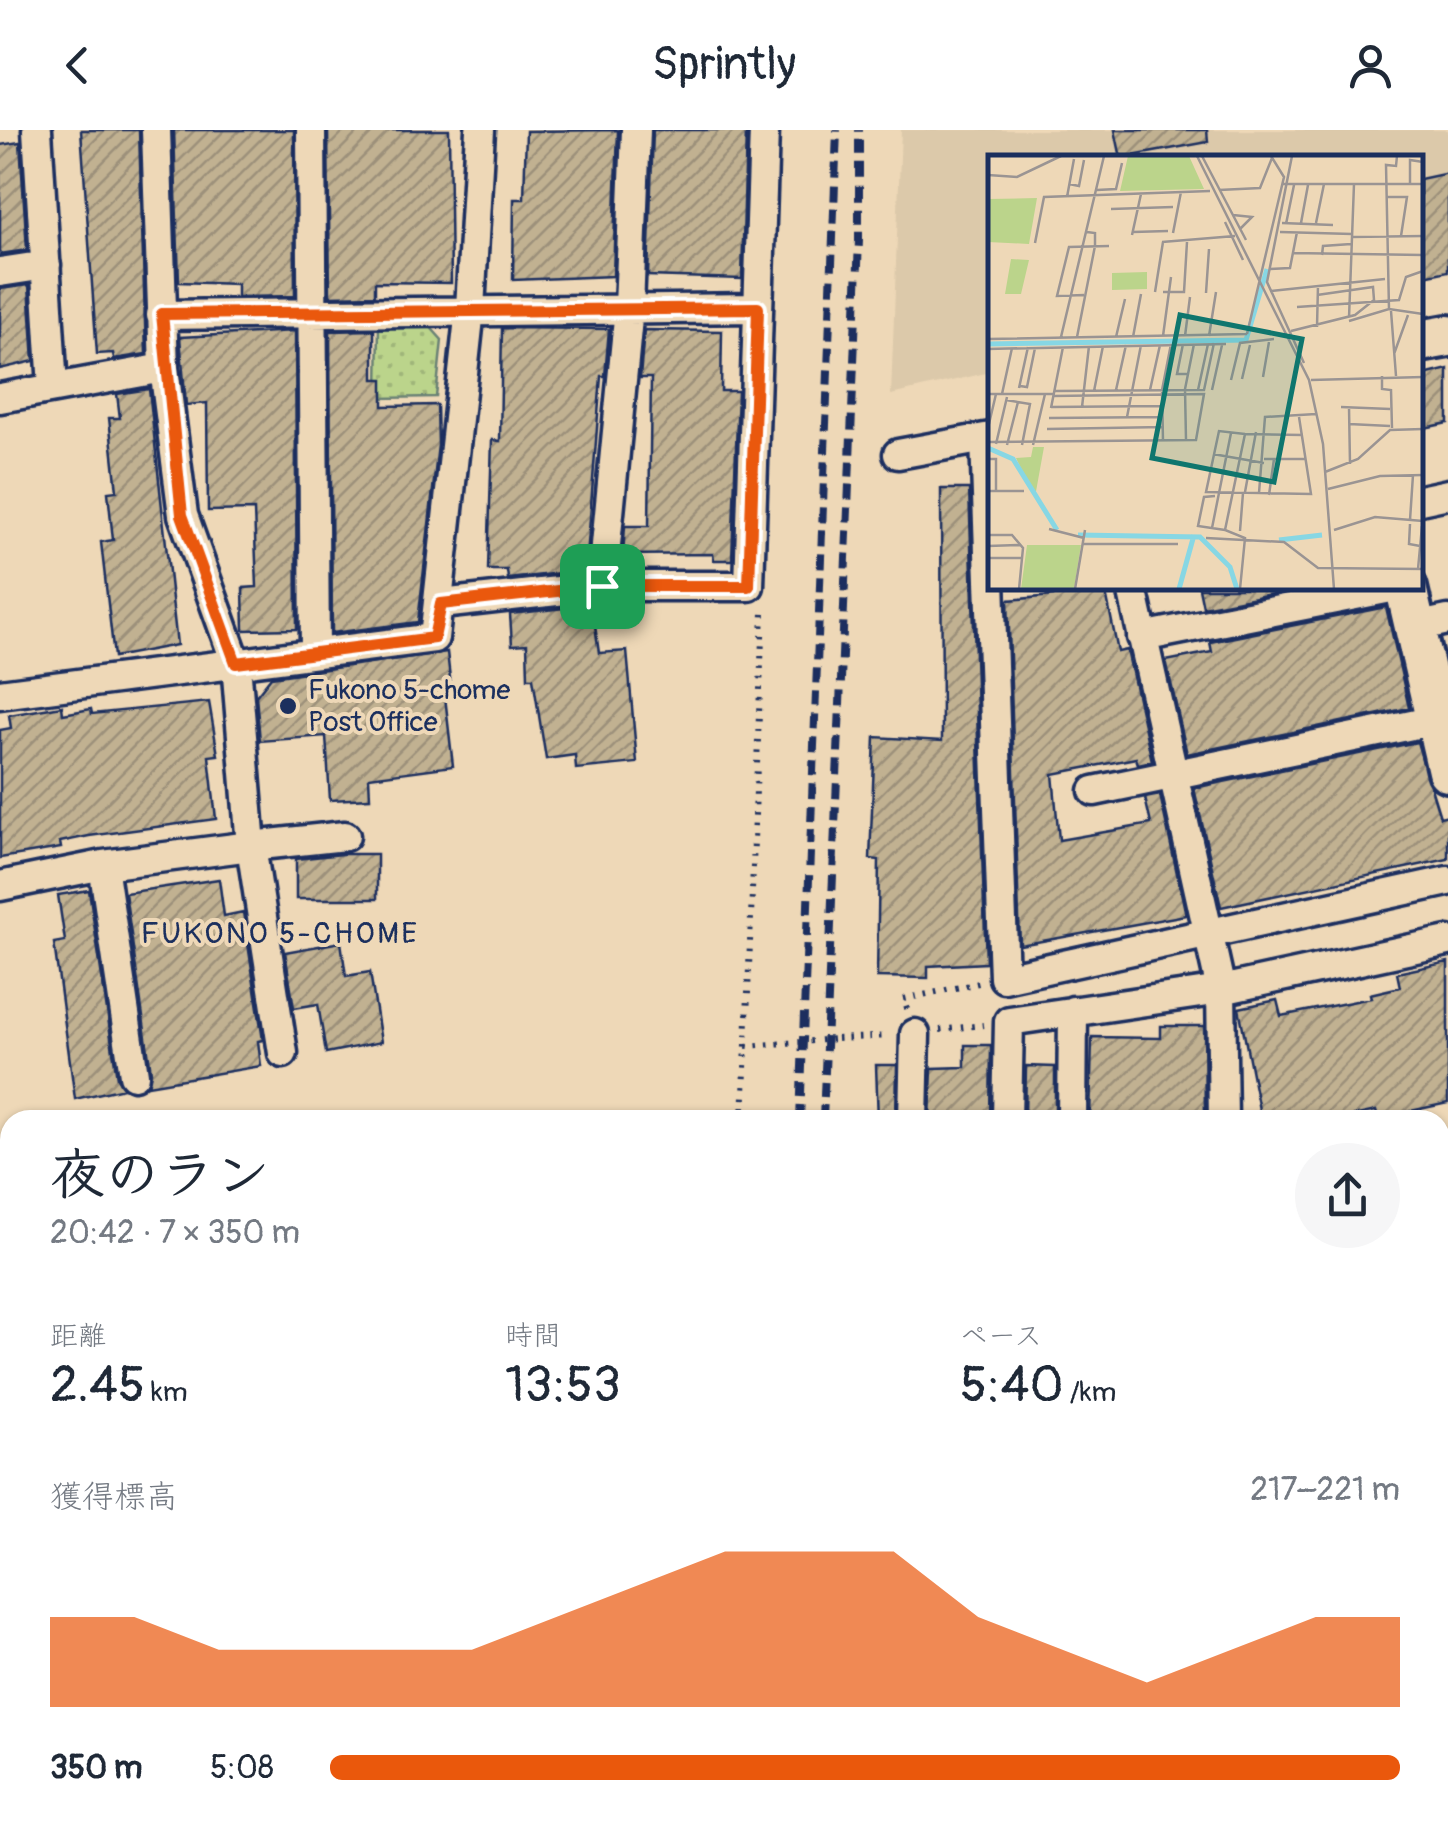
<!DOCTYPE html>
<html lang="ja">
<head>
<meta charset="utf-8">
<style>
	body { margin:0; font-family:Pangolin,"Klee One",sans-serif; background:#f6f6f7; color:#1f2937; height:100vh; display:flex; flex-direction:column; font-size:38px; white-space:nowrap }
	* { box-sizing:border-box; margin:0 }
	p { font-size:32px; color:#747a83 }
	.icon { flex:none; width:55px; height:55px; fill:none; stroke:currentColor; stroke-width:2; stroke-linecap:round; stroke-linejoin:round }
	.map { position:relative; flex:1; overflow:hidden }
	.details { position:absolute; left:0px; top:980px; width:1450px; height:718px; display:flex; flex-direction:column; background:#fff; border-radius:30px 30px 0 0; box-shadow:0 2px 8px #0004 }
	.details>* { flex:none }
	.pin { position:absolute; display:grid; place-items:center; width:85px; height:85px; color:#fff; margin:-42px; border-radius:20px; box-shadow:0 5px 15px #0006 }
	.round { display:grid; place-items:center; flex:none; width:105px; height:105px; border-radius:52px; background:#f6f6f7 }
	.summary { display:flex; align-items:center; justify-content:space-between; height:170px; padding:0 50px }
	h1 { font-size:55px; font-weight:600; line-height:75px }
	.figures { display:grid; grid-template-columns:repeat(3,1fr); gap:15px; height:170px; padding:10px 50px }
	.figures div { display:grid; align-content:center }
	.figures b { font-size:50px; font-weight:600 }
	.figures small { font-size:28px; font-weight:400 }
	.figures p { font-size:28px }
	.chart { height:280px; padding:20px 50px }
	.chart p { display:flex; justify-content:space-between }
	.chart svg { width:100%; height:180px; margin-top:10px; fill:#ea580c; opacity:.7 }
	ul { padding:0 50px; list-style:none; font-size:32px }
	li { display:grid; grid-template-columns:160px 120px 1fr; align-items:center; height:75px }
	li i { height:25px; border-radius:12px; background:#ea580c }
	header { display:flex; justify-content:space-between; align-items:center; height:130px; padding:0 50px; background:#fff; font-size:45px; font-weight:600 }
	.map>svg:first-child { display:block }
	.built { fill:#dcc9aa }
	.park { fill:url(#park-dots); stroke:#6b8274; stroke-width:2.5 }
	.lines { fill:none; stroke-linecap:round; stroke-linejoin:round }
	.river { stroke:#87d7e4; stroke-width:60 }
	.building { fill:url(#building-hatch); stroke:#1b2f5e; stroke-width:2.5 }
	.lane-casing { stroke:#1b2f5e; stroke-width:21 }
	.street-casing { stroke:#1b2f5e; stroke-width:35 }
	.secondary-casing { stroke:#1b2f5e; stroke-width:48 }
	.highway-casing { stroke:#1b2f5e; stroke-width:60 }
	.path { stroke:#1b2f5e; stroke-width:6; stroke-dasharray:2.5 8; stroke-linecap:butt }
	.lane { stroke:#eed8b7; stroke-width:14 }
	.street { stroke:#eed8b7; stroke-width:28 }
	.secondary { stroke:#eed8b7; stroke-width:40 }
	.highway { stroke:#eed8b7; stroke-width:52 }
	.rail { stroke:#1b2f5e; stroke-width:8; stroke-dasharray:15 8; stroke-linecap:butt }
	.path-bridge { stroke:#1b2f5e; stroke-width:6; stroke-dasharray:2.5 8; stroke-linecap:butt }
	.route-casing { stroke:#fff; stroke-width:20 }
	.route { stroke:#ea580c; stroke-width:12 }
	.poi-dot { fill:#1b2f5e; stroke:#eed8b7; stroke-width:4 }
	.labels { text-anchor:middle; dominant-baseline:central; stroke-width:8; stroke-linejoin:round; paint-order:stroke }
	.poi-label { font-size:28px; fill:#1b2f5e; stroke:#eed8b7; text-anchor:start }
	.neighbourhood-label { font-size:30px; letter-spacing:2.5px; fill:#1b2f5e; stroke:#eed8b7 }
	.inset-river { fill:none; stroke:#87d7e4; stroke-width:5 }
	.inset-road { fill:none; stroke:#9a9493; stroke-width:2.5 }
	.view { fill:#0f766e; fill-opacity:0.15; stroke:#0f766e; stroke-width:5 }
	.inset-edge { fill:none; stroke:#1b2f5e; stroke-width:5 }
</style>
</head>
<body>
<header><svg class="icon" aria-label="back" viewBox="0 0 24 24"><path d="M15 5l-7 7 7 7"/></svg>Sprintly<svg class="icon" aria-label="person" viewBox="0 0 24 24"><circle cx="12" cy="8" r="4"/><path d="M4 21q1-7 8-7t8 7"/></svg></header>
<div class="map">
<svg width="1448" height="1697" viewBox="0 0 1448 1697">
	<defs>
		<pattern id="park-dots" width="8" height="8" patternUnits="userSpaceOnUse" patternTransform="scale(2.5)"><rect width="8" height="8" fill="#bbd48b"/><path d="M2 2h.1M6 6h.1" fill="none" stroke="#a0b67a" stroke-width="1.8" stroke-linecap="round"/></pattern>
		<pattern id="building-hatch" width="6" height="6" patternUnits="userSpaceOnUse" patternTransform="scale(2.5)"><rect width="6" height="6" fill="#c1b191"/><path d="M-1 1l2-2M0 6l6-6M5 7l2-2" fill="none" stroke="#9c907a"/></pattern>
	</defs>
	<rect width="100%" height="100%" fill="#eed8b7"/>
	<filter id="ink" filterUnits="userSpaceOnUse"><feTurbulence type="fractalNoise" baseFrequency=".01" numOctaves="2"/><feDisplacementMap in="SourceGraphic" scale="20" xChannelSelector="R" yChannelSelector="G"/><feConvolveMatrix kernelMatrix="1 2 1 2 8 2 1 2 1" color-interpolation-filters="sRGB"/></filter>
	<g filter="url(#ink)">
		<!-- built -->
		<path class="built" d="M901,0H1448V141L1421,147L1420,28H991L990,242L891,265Z
			M1448,1683V1697H1373L1372,1690L1440,1688Z"/>
		<!-- park -->
		<path class="park" d="M379,191H425L442,210L436,267L378,268Z"/>
		<g class="lines">
			<!-- river -->
			<path class="river" d="M1440,1385L1448,1384
				M580,1697V1688"/>
		</g>
		<!-- building -->
		<path class="building" d="M81,0H139L146,224L114,229L113,223L97,224Z
			M174,0H294L295,166L237,167V154L179,152Z
			M328,0H449L451,153L375,152V165L330,166Z
			M618,0L613,146L513,150L514,69H524L526,1Z
			M653,0H746L742,149L648,146Z
			M1115,0H1207L1208,12L1121,28Z
			M20,12L27,120L0,124V15Z
			M1448,43V141L1420,147V49Z
			M29,155L34,231L0,239V159Z
			M502,198L609,199L605,246H601L586,440L508,449L507,440H488L492,310L500,311Z
			M374,200V249H383V276L437,275L438,315L418,492L332,503L330,201Z
			M644,200L722,201L721,261H738L732,430H714L713,424L623,425L625,396H649L651,248H640Z
			M295,201L297,499L244,500L243,458L257,457L254,380L208,381L207,273L186,275L180,207Z
			M1448,239V293L1420,299V246Z
			M149,259L177,515L114,527L101,412L113,410L108,362L117,361L109,288H120L117,264Z
			M941,359H969L986,833L928,836V848L877,847L879,730L870,729L875,607L942,611Z
			M1052,458H1105L1118,522L1127,520L1152,631L1138,634L1136,628L1053,644L1059,710L1151,694L1145,668L1160,665L1186,785L1020,815L1008,470L1053,466Z
			M1199,458H1303L1203,477Z
			M592,475L599,523L627,521L637,633L576,639L575,625L546,629L533,548H528L527,514L512,515L510,484Z
			M1386,477L1409,578L1187,624L1166,531L1212,522L1210,512Z
			M447,522L451,557L444,558L453,636L369,647L370,668L330,670L326,606L260,611L256,566L271,547Z
			M209,572L218,625L209,626L216,689L89,706L60,712L61,718L0,728V600L11,598L9,585L62,576L63,584L91,579L92,584Z
			M1417,612L1440,687L1448,685V729L1221,777L1194,658Z
			M342,724H377V769H296V729Z
			M219,749L224,786L243,782L263,910L258,911L261,936L148,955L151,942L125,763Z
			M89,760L117,948L124,958L75,969L54,813L65,811L58,765Z
			M341,812L346,846L370,842L381,912L326,923L318,874L294,878L285,822Z
			M1448,832V973L1378,988L1376,981L1335,990H1261L1239,878L1277,870L1281,886L1371,868L1370,864L1400,857L1397,843Z
			M1161,896H1204L1205,990H1090L1092,907L1161,908Z
			M965,915H991L990,990H930L932,938L965,937Z
			M876,935H897L896,990H878Z
			M1026,936L1055,937V990L1025,989Z"/>
		<g class="lines">
			<!-- lane casing -->
			<g class="lane-casing">
				<path id="lane" d="M906,1697L907,1688"/>
			</g>
			<!-- street casing -->
			<g class="street-casing">
				<path id="street" d="M37,0L53,258
					M311,0L315,523
					M0,142L46,135
					M161,185L758,178
					M0,268L164,238
					M991,307L985,308L1004,848L1448,751
					M898,324L985,308
					M1420,370L1448,364
					M602,456L629,178L636,0
					M1132,458L1221,860L1223,990
					M441,474L602,456H749L764,0
					M1415,497L1448,490
					M1142,507L1391,458
					M0,564L434,508L470,179L480,0
					M1094,661L1436,590
					M103,735L134,945
					M0,756L103,735L251,716L236,533L183,385L164,238L156,0
					M283,923L251,716L345,706
					M913,990L915,904
					M1007,990L1009,891L1221,860L1448,811
					M1072,990L1073,881
					M0,1230L10,1227
					M1440,1351L1448,1349
					M0,1372L8,1398L0,1404
					M0,1428L10,1440
					M0,1563L10,1580
					M1440,1650L1448,1649
					M88,1688L95,1697
					M214,1688L221,1697
					M1078,1688L1079,1697
					M1359,1688V1697"/>
			</g>
			<!-- secondary casing -->
			<g class="secondary-casing">
				<path id="secondary" d="M1420,211L1448,206
					M1406,458L1448,641
					M1440,1449L1448,1447
					M606,1697L609,1688"/>
			</g>
			<!-- highway casing -->
			<g class="highway-casing">
				<path id="highway" d="M0,1497L10,1510
					M154,1688L161,1697"/>
			</g>
			<!-- path -->
			<path class="path" d="M907,879L904,869L979,853
				M940,900L983,895
				M837,909L888,906
				M746,916L799,912
				M743,990L763,482"/>
			<!-- lane -->
			<use href="#lane" class="lane"/>
			<!-- street -->
			<use href="#street" class="street"/>
			<!-- secondary -->
			<use href="#secondary" class="secondary"/>
			<!-- highway -->
			<use href="#highway" class="highway"/>
			<!-- rail -->
			<path class="rail" d="M800,990L837,0
				M823,990L859,110V0
				M773,1697L774,1688
				M793,1697L794,1688"/>
			<!-- path-bridge -->
			<path class="path-bridge" d="M799,912L837,909"/>
		</g>
	</g>
	<g class="lines" filter="url(#ink)">
		<!-- route casing -->
		<g class="route-casing">
			<path id="route" d="M758,178L749,456H602L441,474L434,508L236,533L182,385L162,184Z"/>
		</g>
		<!-- route -->
		<use href="#route" class="route"/>
	</g>
	<!-- markers -->
	<circle class="poi-dot" cx="288" cy="576" r="10"/>
	<g class="labels">
		<!-- poi labels -->
		<g class="poi-label">
			<text x="308" y="560">Fukono 5-chome<tspan x="308" dy="32">Post Office</tspan></text>
		</g>
		<!-- neighbourhood labels -->
		<g class="neighbourhood-label">
			<text x="280" y="803">FUKONO 5-CHOME</text>
		</g>
	</g>
	<!-- overview -->
	<g transform="translate(988 25)">
		<rect width="435" height="435" fill="#eed8b7"/>
		<path d="M45,292H56L47,342L28,303L43,302ZM39,390H93L86,434H33Z" fill="#bbd48b"/>
		<path d="M140,1H201L216,34L132,36ZM49,43L41,89L0,87V44ZM23,104L41,105L33,139H17ZM159,117V134L124,135V118Z" fill="#bbd48b"/>
		<path class="inset-river" d="M0,189L258,185L279,114M0,293L25,304L69,375M90,380L212,382L242,412L249,434M291,385L334,380M191,434L206,380"/>
		<path class="inset-road" d="M209,1L321,225L335,289L346,434M214,1L258,85M304,1L279,127L316,208M0,20L29,22L73,1M81,29L91,31L96,5M294,29H435M422,29V5L435,7M109,35L128,34L134,8M231,35L272,33L284,3M79,42L86,4M398,42H419L413,81M123,54L185,52M245,60L264,62L253,73M237,67L255,105M294,68L345,70M313,68L320,30M328,68L336,29M298,69L306,30M145,77L180,76M292,77L364,79M185,78L193,37M144,80L153,39M363,82L435,81M174,87L247,81M47,88L56,42L222,36M304,98L435,100M334,100L335,91L363,89M282,114L302,113L309,77M283,136L397,124M167,137L175,87M175,137H196L199,87M218,138L221,94M96,140L69,141L81,92L121,91M309,152L411,145L418,122L435,116M401,154L398,10L408,11L409,1M403,156L408,221M361,163L366,29M361,166L401,154L435,159M329,172L330,130M303,176L367,160L386,145L385,132L329,140M259,179L296,22L283,1M175,181L183,122M197,181L202,142M221,181L228,137M73,182L116,1M89,182L107,91V78L99,77M128,182L137,144M145,182L153,139M0,184L259,179M195,189L189,219H200M0,194L238,189M406,199L420,160M394,221V234L403,235L404,273M275,222L281,187M254,224L262,190M243,225L252,188L286,184M323,225L435,222M32,231L39,232L47,193M31,233L40,192M128,235L138,190M162,235L172,190M210,235L220,189M224,235L234,190M66,236L216,235L226,188M106,236L115,191M0,239H66M14,239L24,193M18,245L42,249L34,290M63,252L175,251M94,252L101,191M353,252L402,254M361,252L362,309M63,253L75,192M139,262L153,190M61,263L175,262M361,269L402,271M0,273L8,239M59,274L175,272M257,279L231,276L218,337L271,338L277,262L328,259M198,285L197,234L206,189M175,286L174,235L183,189M0,287L208,285L216,239L65,241M8,289L19,242M19,290L30,247M45,290L57,239M225,299L276,308M0,304H8V336M276,304H317M337,317L370,304L402,275L435,274M340,334L392,321L435,320M0,336H36M257,337L268,277M271,338L323,339L311,262M281,340L286,304M227,341L216,342L210,371L237,375M422,365L425,320M422,369L421,389L432,391M224,373L243,278M61,374L96,383M346,375L387,362L435,366M252,376L255,338M0,380H24L35,393L31,434M218,383L296,387L330,413L435,414M95,389H190M0,391L33,390M0,403H34M430,414L434,371M87,434L97,375M252,434L257,383L237,375L257,279L315,280"/>
		<path class="view" d="M192,160L314,184L286,327L164,303Z"/>
		<rect width="435" height="435" class="inset-edge"/>
	</g>
</svg>
<div class="pin" style="left:602px;top:456px;background:#1e9e55"><svg class="icon" aria-label="arrive" viewBox="0 0 24 24"><path d="M6 21V4h12l-3 4 3 4H6"/></svg></div>
<section class="details">
<div class="summary"><div><h1>夜のラン</h1><p>20:42 · 7 × 350 m</p></div><a class="round"><svg class="icon" aria-label="share" viewBox="0 0 24 24"><path d="M12 15V3M7 8l5-5 5 5M5 13v7h14v-7"/></svg></a></div>
<div class="figures">
<div><p>距離</p><b>2.45<small> km</small></b></div>
<div><p>時間</p><b>13:53</b></div>
<div><p>ペース</p><b>5:40<small> /km</small></b></div>
</div>
<div class="chart"><p><span>獲得標高</span>217–221 m</p>
<svg viewBox="0 0 160 44" preserveAspectRatio="none"><path d="M0 44V22L10 22L20 30L30 30L40 30L50 30L60 22L70 14L80 6L90 6L100 6L110 22L120 30L130 38L140 30L150 22L160 22V44z"/></svg>
</div>
<ul>
<li><b>350 m</b>5:08<i style="width:100%"></i></li>
</ul>
</section>
</div>
</body>
</html>
